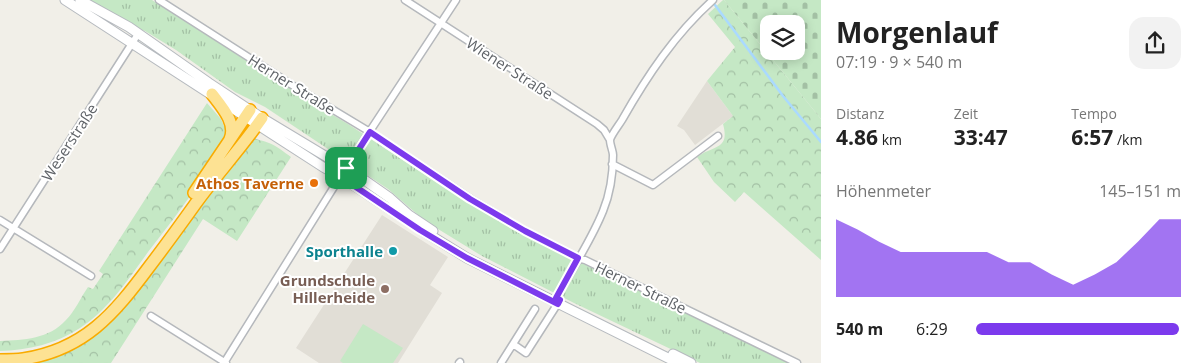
<!DOCTYPE html>
<html lang="de">
<head>
<meta charset="utf-8">
<style>
	body { margin:0; font-family:"Open Sans",sans-serif; background:#f2f2f2; color:#222; height:100vh; display:flex; flex-direction:column; font-size:19px; white-space:nowrap }
	* { box-sizing:border-box; margin:0 }
	p { font-size:16px; color:#767676 }
	.icon { flex:none; width:28px; height:28px; fill:none; stroke:currentColor; stroke-width:2; stroke-linecap:round; stroke-linejoin:round }
	.map { position:relative; flex:1; overflow:hidden }
	.sheet { display:flex; flex-direction:column; background:#fff; width:375px }
	.sheet>* { flex:none }
	.tools { position:absolute; left:760px; top:15px; display:grid; gap:10px }
	.tools a { display:grid; place-items:center; width:45px; height:45px; border-radius:10px; background:#fff; box-shadow:0 2px 12px #0003; font-size:25px }
	.pin { position:absolute; display:grid; place-items:center; width:42px; height:42px; color:#fff; margin:-21px; border-radius:10px; box-shadow:0 2px 8px #0006 }
	.round { display:grid; place-items:center; flex:none; width:52px; height:52px; border-radius:15px; background:#f2f2f2 }
	.overview { display:flex; align-items:center; justify-content:space-between; height:85px; padding:0 15px }
	h1 { font-size:28px; font-weight:700; line-height:38px }
	.figures { display:grid; grid-template-columns:repeat(3,1fr); gap:8px; height:85px; padding:5px 15px }
	.figures div { display:grid; align-content:center }
	.figures b { font-size:21px; font-weight:700 }
	.figures small { font-size:14px; font-weight:400 }
	.figures p { font-size:14px }
	.chart { height:140px; padding:10px 15px }
	.chart p { display:flex; justify-content:space-between }
	.chart svg { width:100%; height:90px; margin-top:5px; fill:#7c3aed; opacity:.7 }
	ul { padding:0 15px; list-style:none; font-size:16px }
	li { display:grid; grid-template-columns:80px 60px 1fr; align-items:center; height:38px }
	li i { height:12px; border-radius:6px; background:#7c3aed }
	main { display:flex; flex:1; min-height:0 }
	.map>svg:first-child { display:block }
	.education { fill:#e1ded6 }
	.grass { fill:url(#grass-tufts) }
	.forest { fill:url(#forest-crowns) }
	.cemetery { fill:url(#cemetery-stones); fill-rule:evenodd }
	.pitch { fill:#c5e8c5 }
	.lines { fill:none; stroke-linecap:round; stroke-linejoin:round }
	.stream { stroke:#aadaff; stroke-width:2.5 }
	.minor-casing { stroke:#b5b8bc; stroke-width:9 }
	.secondary-casing { stroke:#b6babf; stroke-width:11 }
	.motorway-casing { stroke:#f9ab00; stroke-width:14 }
	.minor { stroke:#fff; stroke-width:6 }
	.secondary { stroke:#fff; stroke-width:9 }
	.motorway { stroke:#fde293; stroke-width:11 }
	.route-casing { stroke:#fff; stroke-width:10 }
	.route { stroke:#7c3aed; stroke-width:6 }
	.food-dot { fill:#e8710a; stroke:#fff; stroke-width:2 }
	.culture-dot { fill:#0f9aa8; stroke:#fff; stroke-width:2 }
	.education-dot { fill:#8d6e63; stroke:#fff; stroke-width:2 }
	.labels { text-anchor:middle; dominant-baseline:central; stroke-width:4; stroke-linejoin:round; paint-order:stroke }
	.street-label { font-size:15px; fill:#5f6368; stroke:#fff }
	.food-label { font-size:15px; font-weight:bold; fill:#c56008; stroke:#fff; text-anchor:end }
	.culture-label { font-size:15px; font-weight:bold; fill:#0d838f; stroke:#fff; text-anchor:end }
	.education-label { font-size:15px; font-weight:bold; fill:#785e54; stroke:#fff; text-anchor:end }
</style>
</head>
<body>
<main>
<div class="map">
<svg width="821" height="363" viewBox="0 0 821 363">
	<defs>
		<pattern id="grass-tufts" width="24" height="20" patternUnits="userSpaceOnUse" patternTransform="scale(1.25)"><rect width="24" height="20" fill="#c5e8c5"/><path d="M3 7l-1-3M5 7V3M7 7l1-3M15 17l-1-3M17 17v-4M19 17l1-3" fill="none" stroke="#a3c0a4"/></pattern>
		<pattern id="forest-crowns" width="20" height="18" patternUnits="userSpaceOnUse" patternTransform="scale(1.25)"><rect width="20" height="18" fill="#c5e8c5"/><path d="M2 6a3 3 0 1 1 6 0M12 15a3 3 0 1 1 6 0" fill="none" stroke="#a3c0a4"/></pattern>
		<pattern id="cemetery-stones" width="16" height="16" patternUnits="userSpaceOnUse" patternTransform="scale(1.25)"><rect width="16" height="16" fill="#c5e8c5"/><path d="M2 7V4a2 2 0 0 1 4 0v3zM10 15v-3a2 2 0 0 1 4 0v3z" fill="#a3c0a4"/></pattern>
	</defs>
	<rect width="100%" height="100%" fill="#f1efe8"/>
	<!-- education -->
	<path class="education" d="M707,81L733,116L695,145L684,130L677,126Z
		M382,215L448,257L430,285L442,293L398,363H319L296,348Z"/>
	<!-- grass -->
	<path class="grass" d="M88,0H152L311,102L348,124L439,184L496,219L537,242L605,274L789,363H700L574,303L482,256L425,221L388,189L265,107L235,92L176,50L145,31L135,28Z"/>
	<!-- forest -->
	<path class="forest" d="M723,0H724L821,119V260L744,192L735,202L714,182L697,157C714,145 730,150 723,124L733,116L707,81L735,47L708,14Z
		M207,103L221,119L224,126L229,125V133C219,150 209,168 198,185C182,208 165,230 148,252C128,280 108,310 80,328C56,344 28,350 0,351V341C24,340 49,339 66,320C75,311 81,297 88,287L93,289L103,274L99,271Z
		M253,137C259,141 263,140 269,143C277,146 284,152 291,157L237,241L203,219L111,363H26L75,347L154,266Z"/>
	<!-- cemetery -->
	<path class="cemetery" d="M724,0H821V119ZM769,24H796V51H769Z"/>
	<!-- pitch -->
	<path class="pitch" d="M363,324L403,348L393,363H343L340,361Z"/>
	<g class="lines">
		<!-- stream -->
		<path class="stream" d="M712,1L783,96L821,142"/>
		<!-- minor casing -->
		<g class="minor-casing">
			<path id="minor" d="M159,0L292,85L370,132L471,199L525,231L578,258L585,260L797,363
				M405,0L597,124L604,130L610,140
				M612,164L653,185L718,136
				M0,220L91,276
				M0,249L138,34
				M556,298C572,269 591,241 603,211C610,194 613,174 613,155C613,151 610,145 610,140C611,135 619,125 622,120C647,76 675,34 713,0
				M151,316L226,363
				M513,344L535,309
				M224,363L347,166L456,0
				M459,363L460,362
				M501,363L513,344L526,353L560,300"/>
		</g>
		<!-- secondary casing -->
		<g class="secondary-casing">
			<path id="secondary" d="M65,0L323,167L341,177L420,229L467,258L678,363
				M80,0L129,27L209,83L262,118L360,177L390,198L409,215L433,231
				M673,354L691,363"/>
		</g>
		<!-- motorway casing -->
		<g class="motorway-casing">
			<path id="motorway" d="M212,94C221,106 237,123 230,139
				M194,193L250,110
				M0,360C8,360 16,360 23,359C84,350 114,314 149,267C165,246 181,224 196,203C217,174 242,147 262,118"/>
		</g>
		<!-- minor -->
		<use href="#minor" class="minor"/>
		<!-- secondary -->
		<use href="#secondary" class="secondary"/>
		<!-- motorway -->
		<use href="#motorway" class="motorway"/>
	</g>
	<g class="lines">
		<!-- route casing -->
		<g class="route-casing">
			<path id="route" d="M370,132L470,199L525,231L578,258L556,298L560,300L558,304L467,258L420,230L341,177Z"/>
		</g>
		<!-- route -->
		<use href="#route" class="route"/>
	</g>
	<!-- markers -->
	<circle class="food-dot" cx="314" cy="183" r="5"/>
	<circle class="culture-dot" cx="393" cy="251" r="5"/>
	<circle class="education-dot" cx="385" cy="289" r="5"/>
	<g class="labels">
		<!-- street labels -->
		<g class="street-label">
			<text transform="translate(510 68) rotate(33)">Wiener Straße</text>
			<text transform="translate(292 84) rotate(32)">Herner Straße</text>
			<text transform="translate(69 142) rotate(-57)">Weserstraße</text>
			<text transform="translate(641 287) rotate(26)">Herner Straße</text>
		</g>
		<!-- food labels -->
		<g class="food-label">
			<text x="304" y="183">Athos Taverne</text>
		</g>
		<!-- culture labels -->
		<g class="culture-label">
			<text x="383" y="251">Sporthalle</text>
		</g>
		<!-- education labels -->
		<g class="education-label">
			<text x="375" y="280">Grundschule<tspan x="375" dy="17">Hillerheide</tspan></text>
		</g>
	</g>
</svg>
<div class="tools">
<a><svg class="icon" aria-label="layers" viewBox="0 0 24 24"><path d="M12 4l9 5-9 5-9-5zM3 14l9 5 9-5"/></svg></a>
</div>
<div class="pin" style="left:346px;top:168px;background:#1e9e55"><svg class="icon" aria-label="arrive" viewBox="0 0 24 24"><path d="M6 21V4h12l-3 4 3 4H6"/></svg></div>
</div>
<section class="sheet">
<div class="overview"><div><h1>Morgenlauf</h1><p>07:19 · 9 × 540 m</p></div><a class="round"><svg class="icon" aria-label="share" viewBox="0 0 24 24"><path d="M12 15V3M7 8l5-5 5 5M5 13v7h14v-7"/></svg></a></div>
<div class="figures">
<div><p>Distanz</p><b>4.86<small> km</small></b></div>
<div><p>Zeit</p><b>33:47</b></div>
<div><p>Tempo</p><b>6:57<small> /km</small></b></div>
</div>
<div class="chart"><p><span>Höhenmeter</span>145–151 m</p>
<svg viewBox="0 0 160 44" preserveAspectRatio="none"><path d="M0 44V6L10 11L20 17L30 22L40 22L50 22L60 22L70 22L80 27L90 27L100 33L110 38L120 33L130 27L140 17L150 6L160 6V44z"/></svg>
</div>
<ul>
<li><b>540 m</b>6:29<i style="width:99%"></i></li>
</ul>
</section>
</main>
</body>
</html>
